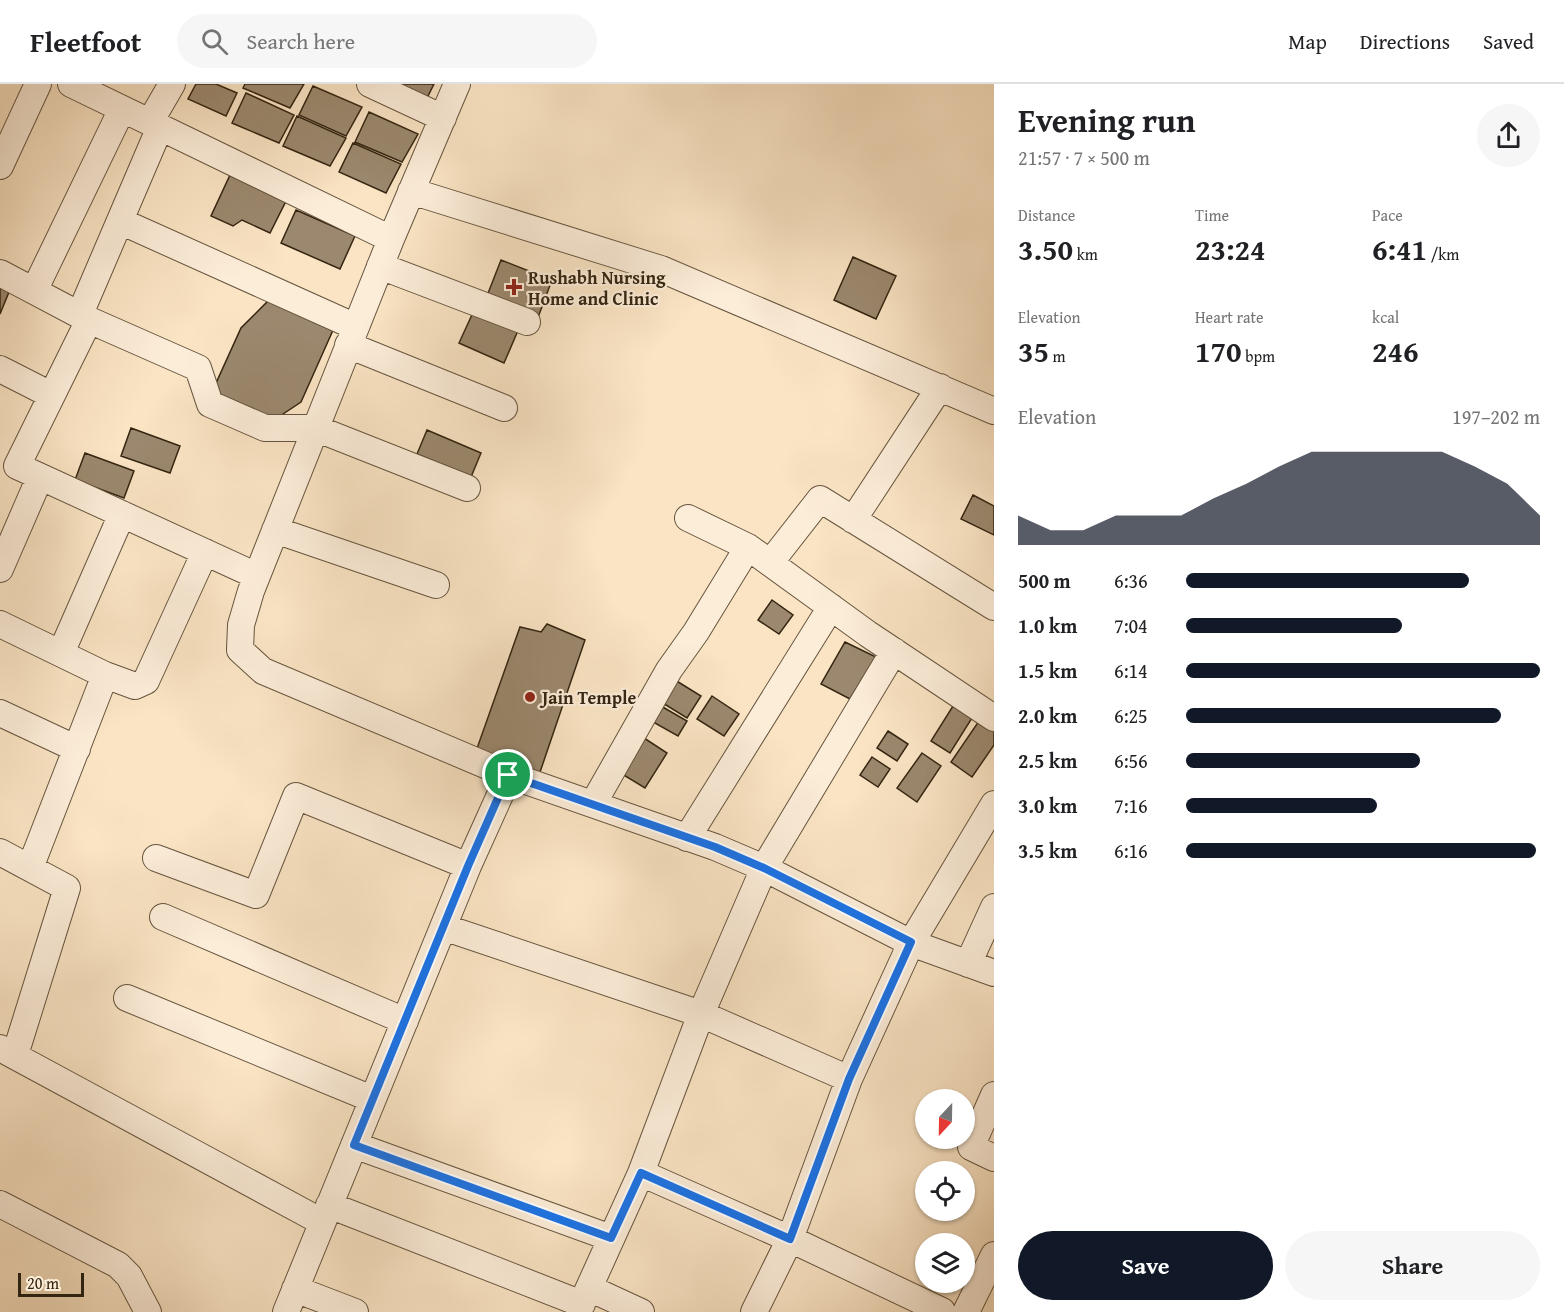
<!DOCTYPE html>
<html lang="en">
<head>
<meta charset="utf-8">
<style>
	body { margin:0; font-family:"Gentium Book Plus",serif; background:#f6f6f6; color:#202124; height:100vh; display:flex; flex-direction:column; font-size:22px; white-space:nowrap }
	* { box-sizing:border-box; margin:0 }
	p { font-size:20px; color:#757577 }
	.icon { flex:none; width:33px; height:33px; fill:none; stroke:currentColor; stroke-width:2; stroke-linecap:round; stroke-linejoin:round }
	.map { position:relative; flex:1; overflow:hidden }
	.sheet { display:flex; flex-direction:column; background:#fff; width:570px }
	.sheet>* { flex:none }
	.needle { width:39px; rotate:202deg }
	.tools { position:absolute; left:915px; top:1005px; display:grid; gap:12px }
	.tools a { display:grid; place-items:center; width:60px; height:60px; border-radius:50%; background:#fff; box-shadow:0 2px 4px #0004; font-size:30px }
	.scale { position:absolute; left:18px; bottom:15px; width:66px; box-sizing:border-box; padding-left:6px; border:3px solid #342511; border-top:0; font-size:16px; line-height:21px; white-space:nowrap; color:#342511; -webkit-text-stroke:4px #fcedd9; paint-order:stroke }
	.pin { position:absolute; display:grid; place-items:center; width:51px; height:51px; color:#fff; margin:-26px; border:3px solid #fff; border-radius:50%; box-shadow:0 2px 6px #0007 }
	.round { display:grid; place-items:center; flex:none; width:63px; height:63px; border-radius:32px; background:#f6f6f6 }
	.head { display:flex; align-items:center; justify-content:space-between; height:102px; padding:0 24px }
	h1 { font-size:33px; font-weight:700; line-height:45px }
	.stats { display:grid; grid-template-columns:repeat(3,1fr); gap:9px; height:102px; padding:6px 24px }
	.stats div { display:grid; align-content:center }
	.stats b { font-size:30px; font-weight:700 }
	.stats small { font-size:16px; font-weight:400 }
	.stats p { font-size:16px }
	.chart { height:168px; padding:12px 24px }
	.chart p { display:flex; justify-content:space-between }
	.chart svg { width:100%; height:108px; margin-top:6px; fill:#111827; opacity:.7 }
	.primary-button { display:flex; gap:12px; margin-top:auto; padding:12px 24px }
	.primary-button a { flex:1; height:69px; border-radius:36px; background:#111827; color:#fff; font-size:24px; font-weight:700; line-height:69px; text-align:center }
	.primary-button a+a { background:#f6f6f6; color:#202124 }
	ul { padding:0 24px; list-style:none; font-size:20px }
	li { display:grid; grid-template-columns:96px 72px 1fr; align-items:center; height:45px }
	li i { height:15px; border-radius:8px; background:#111827 }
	header { display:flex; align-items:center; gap:36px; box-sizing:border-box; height:84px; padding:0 30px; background:#fff; border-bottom:2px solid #e0e0e0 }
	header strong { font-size:28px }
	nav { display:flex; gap:33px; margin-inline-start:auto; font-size:21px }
	.search { width:420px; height:54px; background:#f6f6f6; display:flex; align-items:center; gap:15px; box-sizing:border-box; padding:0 21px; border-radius:33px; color:#757577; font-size:22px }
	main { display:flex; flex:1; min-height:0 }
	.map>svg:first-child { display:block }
	.building { fill:#9b886e; stroke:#342511; stroke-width:1.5 }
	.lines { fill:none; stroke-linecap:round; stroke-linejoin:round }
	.minor-casing { stroke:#66553e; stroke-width:28 }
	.minor { stroke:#fcedd9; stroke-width:26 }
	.route-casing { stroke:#fff; stroke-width:12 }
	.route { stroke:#1a73e8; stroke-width:8 }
	.poi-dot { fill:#8f2418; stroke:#fcedd9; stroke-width:2 }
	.labels { text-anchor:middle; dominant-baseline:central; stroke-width:4.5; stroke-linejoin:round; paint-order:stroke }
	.poi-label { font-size:18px; font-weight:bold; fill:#342511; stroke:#fcedd9; text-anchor:start }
</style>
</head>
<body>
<header>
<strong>Fleetfoot</strong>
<div class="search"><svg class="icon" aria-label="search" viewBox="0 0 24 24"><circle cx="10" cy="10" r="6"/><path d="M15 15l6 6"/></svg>Search here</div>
<nav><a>Map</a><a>Directions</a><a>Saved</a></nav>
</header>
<main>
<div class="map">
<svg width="994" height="1228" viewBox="0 0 994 1228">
	<rect width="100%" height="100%" fill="#fae4c4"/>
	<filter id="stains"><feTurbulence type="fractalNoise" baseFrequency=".00333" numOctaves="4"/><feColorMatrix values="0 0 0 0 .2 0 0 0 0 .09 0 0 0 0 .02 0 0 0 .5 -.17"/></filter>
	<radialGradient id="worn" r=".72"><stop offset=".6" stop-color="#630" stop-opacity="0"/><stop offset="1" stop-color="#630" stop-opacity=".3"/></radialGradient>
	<!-- building -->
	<path class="building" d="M196,0H216L237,9L226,32L188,15Z
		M245,0H304L290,24L243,4Z
		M388,0H434L426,16Z
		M313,2L362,23L346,52L299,31Z
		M246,9L294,31L279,59L232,39Z
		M369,28L418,50L402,78L355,58Z
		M297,32L346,54L330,82L283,62Z
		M353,59L401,80L386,109L339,88Z
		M230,91L286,117L270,149L242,136L233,142L211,132Z
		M296,126L355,152L340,185L281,159Z
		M853,173L896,192L876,235L834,216Z
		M501,176L552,196L537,236L485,217Z
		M0,203L9,208L0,230Z
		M270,215L334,244L301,318L274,336L212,308L241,244Z
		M476,222L520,242L504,279L459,259Z
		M131,344L180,362L170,389L121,372Z
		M427,346L481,369L471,393L417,370Z
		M85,369L134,387L124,414L75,396Z
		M973,411L994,422V451L961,435Z
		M772,516L793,531L779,550L758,536Z
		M547,540L585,556L538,694L475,670L520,543L541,548Z
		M845,558L876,573L850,615L821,600Z
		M675,596L701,612L687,634L661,618Z
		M712,612L739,630L724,652L697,635Z
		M661,622L687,637L678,652L653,638Z
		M953,622L972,634L950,669L931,657Z
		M979,637L994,647V661L972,693L951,678Z
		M888,647L908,660L897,677L877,664Z
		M644,654L667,669L645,704L622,690Z
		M922,669L941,682L917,718L897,704Z
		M872,673L890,685L878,703L860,691Z"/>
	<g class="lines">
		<!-- minor casing -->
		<g class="minor-casing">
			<path id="minor" d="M71,0L391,155
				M370,0L443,34
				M457,0L391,155L251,507L241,541L240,566L263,587L509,691L715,763L764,784L911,859L994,889
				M150,38L172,0
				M0,82L38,0
				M411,107L661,185L994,327
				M120,137L356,243
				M380,182L527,238
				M0,189L89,236L198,284L210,320L265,344H315L467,404
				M34,207L122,25
				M80,230L160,43
				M89,236L17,382L257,492
				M348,261L504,324
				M0,285L51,311
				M688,434L748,463
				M853,436L940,303
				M275,446L436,501
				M770,479L820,415L994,523
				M0,485L40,393
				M0,540L105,591L30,784
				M61,569L122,430
				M105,591L135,602L146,597L205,468
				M0,629L77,665
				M593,720L669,586L696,548L748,463L868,550L994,634
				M687,754L831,523
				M0,768L67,804L15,971
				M156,774L256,811L296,712L468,782
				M163,833L405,937
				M443,843L701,930L849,995L790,1155L754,1228
				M968,880L994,823
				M127,914L372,1015
				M0,964L322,1138
				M849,995L911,859L994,720
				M994,1011L971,1063L994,1074
				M354,1061L611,1154
				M641,1089L790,1155L942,1227L941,1228
				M0,1120L118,1181L129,1192L148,1228
				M329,1121L582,1220
				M589,1204L641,1228
				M295,1205L355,1228
				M286,1228L468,782L509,691
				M578,1228L641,1089L701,930L764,784L894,567
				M966,1228L994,1171"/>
		</g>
		<!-- minor -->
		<use href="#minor" class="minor"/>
	</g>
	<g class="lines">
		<!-- route casing -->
		<g class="route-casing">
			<path id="route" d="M508,691L715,763L764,784L911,858L849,995L790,1155L641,1089L611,1154L354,1061L468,782Z"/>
		</g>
		<!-- route -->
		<use href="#route" class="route"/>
	</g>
	<!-- markers -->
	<g class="poi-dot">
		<path d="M511 194h6v6h6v6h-6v6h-6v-6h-6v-6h6z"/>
		<circle cx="530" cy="613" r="6"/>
	</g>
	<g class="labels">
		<!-- poi labels -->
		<g class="poi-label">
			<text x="528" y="193">Rushabh Nursing<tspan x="528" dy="21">Home and Clinic</tspan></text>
			<text x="542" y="613">Jain Temple</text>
		</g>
	</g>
	<rect width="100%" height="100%" filter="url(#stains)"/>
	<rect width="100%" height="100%" fill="url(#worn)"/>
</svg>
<div class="tools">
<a><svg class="needle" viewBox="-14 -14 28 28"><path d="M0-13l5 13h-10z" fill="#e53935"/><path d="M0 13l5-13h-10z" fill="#757577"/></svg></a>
<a><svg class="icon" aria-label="locate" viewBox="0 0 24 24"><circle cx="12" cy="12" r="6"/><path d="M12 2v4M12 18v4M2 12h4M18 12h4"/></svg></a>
<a><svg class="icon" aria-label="layers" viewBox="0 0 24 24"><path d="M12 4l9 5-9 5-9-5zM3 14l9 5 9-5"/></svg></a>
</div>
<div class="scale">20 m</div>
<div class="pin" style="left:508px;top:691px;background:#1e9e55"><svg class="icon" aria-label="arrive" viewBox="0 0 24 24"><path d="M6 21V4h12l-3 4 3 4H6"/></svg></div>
</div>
<section class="sheet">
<div class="head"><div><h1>Evening run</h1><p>21:57 · 7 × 500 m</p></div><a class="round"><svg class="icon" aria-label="share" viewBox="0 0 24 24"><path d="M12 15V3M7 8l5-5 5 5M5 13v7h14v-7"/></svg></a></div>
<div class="stats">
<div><p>Distance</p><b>3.50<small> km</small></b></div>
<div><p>Time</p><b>23:24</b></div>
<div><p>Pace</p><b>6:41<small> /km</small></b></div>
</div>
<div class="stats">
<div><p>Elevation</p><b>35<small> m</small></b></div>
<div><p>Heart rate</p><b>170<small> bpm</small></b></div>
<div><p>kcal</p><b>246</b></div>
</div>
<div class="chart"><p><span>Elevation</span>197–202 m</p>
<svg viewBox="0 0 160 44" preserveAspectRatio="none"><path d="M0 44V32L10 38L20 38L30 32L40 32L50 32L60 25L70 19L80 12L90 6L100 6L110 6L120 6L130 6L140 12L150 19L160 32V44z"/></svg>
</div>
<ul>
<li><b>500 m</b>6:36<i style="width:80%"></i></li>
<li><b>1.0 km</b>7:04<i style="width:61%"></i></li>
<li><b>1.5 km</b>6:14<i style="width:100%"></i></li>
<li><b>2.0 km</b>6:25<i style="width:89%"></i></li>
<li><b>2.5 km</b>6:56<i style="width:66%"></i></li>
<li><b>3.0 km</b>7:16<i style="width:54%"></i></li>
<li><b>3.5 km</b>6:16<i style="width:99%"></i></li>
</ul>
<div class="primary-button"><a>Save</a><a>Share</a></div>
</section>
</main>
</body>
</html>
